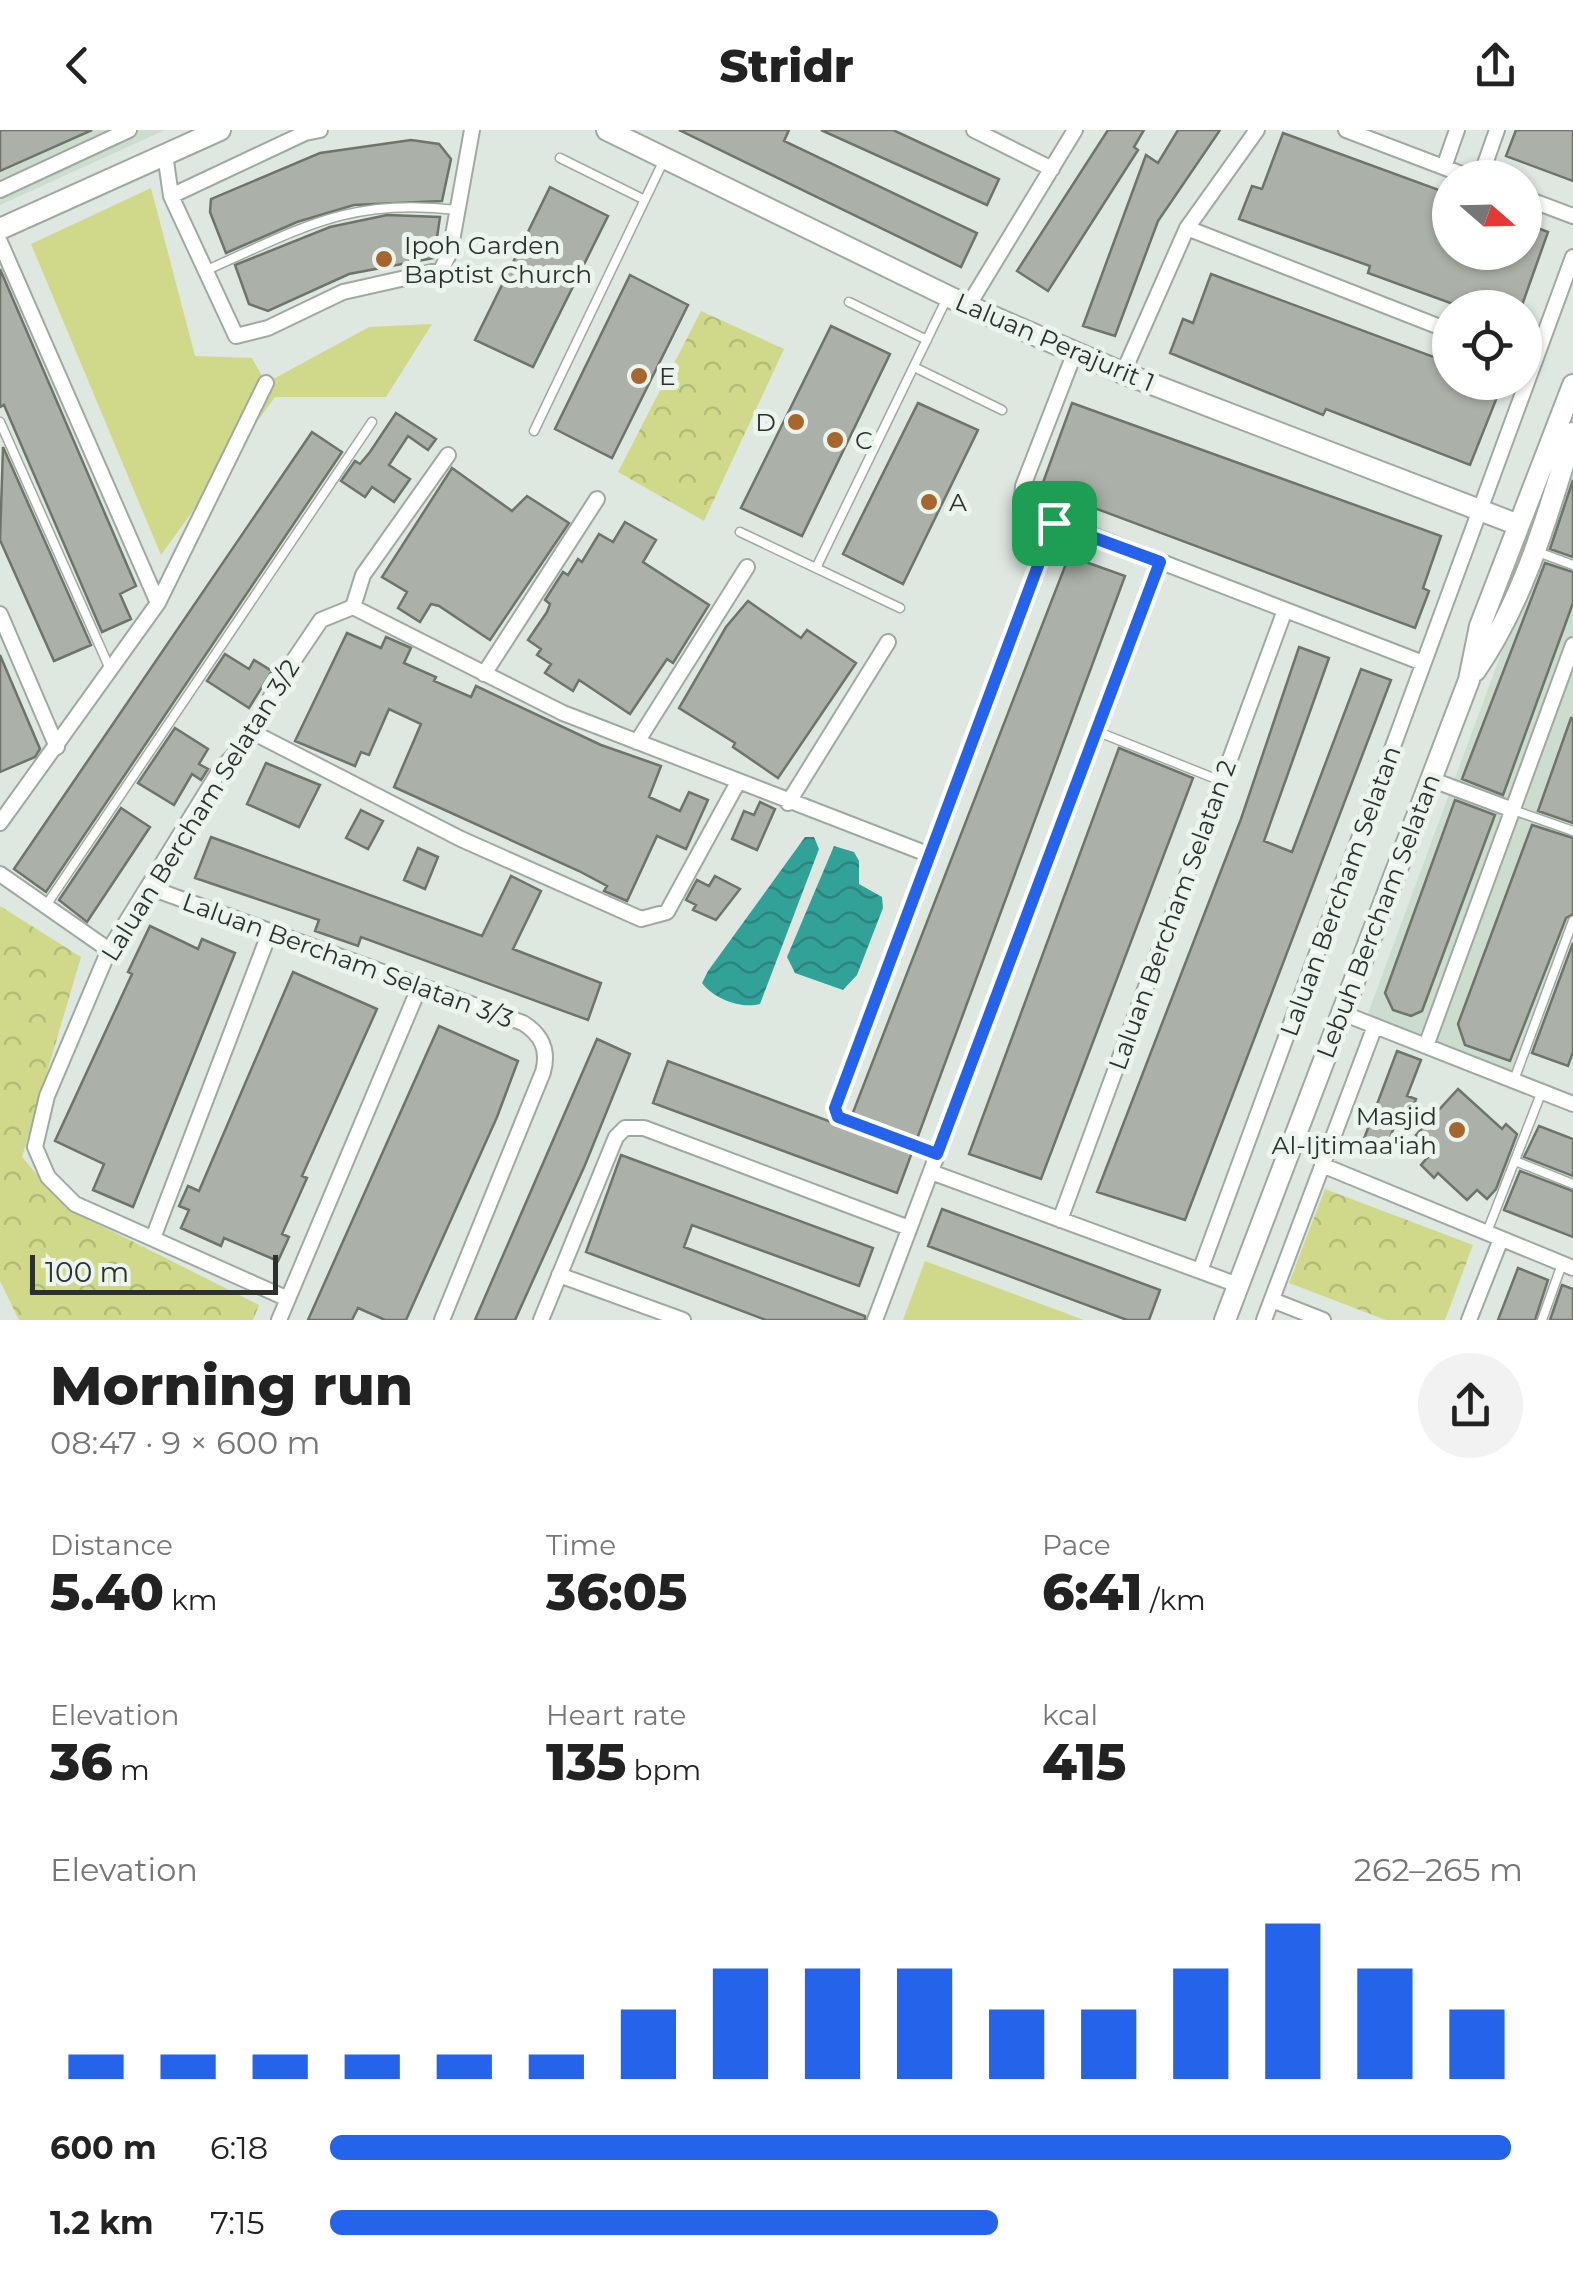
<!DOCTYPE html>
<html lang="en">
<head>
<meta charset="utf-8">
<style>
	body { margin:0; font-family:Montserrat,sans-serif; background:#f2f2f2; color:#222; height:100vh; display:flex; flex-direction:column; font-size:38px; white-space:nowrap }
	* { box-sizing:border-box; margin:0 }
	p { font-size:32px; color:#767676 }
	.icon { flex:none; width:55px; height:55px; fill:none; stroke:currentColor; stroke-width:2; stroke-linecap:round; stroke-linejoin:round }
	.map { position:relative; height:1190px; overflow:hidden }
	.panel { display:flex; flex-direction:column; background:#fff; flex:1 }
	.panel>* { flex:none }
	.needle { width:65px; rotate:110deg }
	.buttons { position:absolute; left:1432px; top:30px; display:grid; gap:20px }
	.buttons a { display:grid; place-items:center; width:110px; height:110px; border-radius:50%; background:#fff; box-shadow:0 2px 8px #0004; font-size:50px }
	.scale { position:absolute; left:30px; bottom:25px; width:248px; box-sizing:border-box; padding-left:10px; border:5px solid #2d312e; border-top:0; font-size:28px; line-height:35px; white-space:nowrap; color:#2d312e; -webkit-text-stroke:8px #ebf5ed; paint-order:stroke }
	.pin { position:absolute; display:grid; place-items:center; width:85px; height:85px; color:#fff; margin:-42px; border-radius:20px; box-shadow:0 5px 15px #0006 }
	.round { display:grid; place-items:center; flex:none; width:105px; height:105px; border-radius:52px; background:#f2f2f2 }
	.head { display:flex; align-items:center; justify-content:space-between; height:170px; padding:0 50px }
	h1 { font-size:55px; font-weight:800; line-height:75px }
	.metrics { display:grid; grid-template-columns:repeat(3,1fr); gap:15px; height:170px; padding:10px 50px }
	.metrics div { display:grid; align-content:center }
	.metrics b { font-size:50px; font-weight:800 }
	.metrics small { font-size:28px; font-weight:400 }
	.metrics p { font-size:28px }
	.chart { height:280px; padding:20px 50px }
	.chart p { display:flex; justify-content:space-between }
	.chart svg { width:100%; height:180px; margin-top:10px; stroke:#2563eb; stroke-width:6 }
	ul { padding:0 50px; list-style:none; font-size:32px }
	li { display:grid; grid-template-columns:160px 120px 1fr; align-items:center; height:75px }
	li i { height:25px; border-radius:12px; background:#2563eb }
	header { display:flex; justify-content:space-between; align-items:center; height:130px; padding:0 50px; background:#fff; font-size:45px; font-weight:800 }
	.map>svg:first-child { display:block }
	.built { fill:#ccdccf }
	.grass { fill:#d0d98a }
	.forest { fill:url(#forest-crowns) }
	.water { fill:url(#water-waves) }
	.building { fill:#abb1a8; stroke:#6f746b; stroke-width:2.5 }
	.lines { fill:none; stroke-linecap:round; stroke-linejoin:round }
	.lane-casing { stroke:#a0a9a1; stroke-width:11 }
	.street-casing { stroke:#a0a9a1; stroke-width:18 }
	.secondary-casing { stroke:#a0a9a1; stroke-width:24 }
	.path { stroke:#a8afaa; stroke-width:2.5; stroke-dasharray:5 5; stroke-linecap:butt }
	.lane { stroke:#fff; stroke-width:8 }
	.street { stroke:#fff; stroke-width:14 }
	.secondary { stroke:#fff; stroke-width:20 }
	.route-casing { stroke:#fff; stroke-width:20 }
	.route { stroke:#2563eb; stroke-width:12 }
	.poi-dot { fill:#a6662e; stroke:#ebf5ed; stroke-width:4 }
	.labels { text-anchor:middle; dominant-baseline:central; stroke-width:10; stroke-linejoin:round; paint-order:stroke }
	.poi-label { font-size:25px; fill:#2d312e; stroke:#ebf5ed; text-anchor:start }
	.street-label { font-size:25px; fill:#2d312e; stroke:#ebf5ed }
</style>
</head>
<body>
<header><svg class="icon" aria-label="back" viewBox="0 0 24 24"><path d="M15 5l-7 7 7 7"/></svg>Stridr<svg class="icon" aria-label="share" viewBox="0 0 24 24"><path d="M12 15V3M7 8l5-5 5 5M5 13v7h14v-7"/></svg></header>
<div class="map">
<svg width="1573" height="1190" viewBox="0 0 1573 1190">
	<defs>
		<pattern id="forest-crowns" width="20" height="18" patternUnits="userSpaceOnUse" patternTransform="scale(2.5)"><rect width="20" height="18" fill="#d0d98a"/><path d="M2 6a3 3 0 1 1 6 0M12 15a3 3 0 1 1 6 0" fill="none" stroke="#b3bb77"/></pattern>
		<pattern id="water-waves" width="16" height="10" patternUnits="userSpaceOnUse" patternTransform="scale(2.5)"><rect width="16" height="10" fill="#32a299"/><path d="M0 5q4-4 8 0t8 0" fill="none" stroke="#2b857d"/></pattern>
	</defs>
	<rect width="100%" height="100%" fill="#dee7e0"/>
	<!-- built -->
	<path class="built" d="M0,0H165L0,75Z
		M1573,329V792L1515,945L1366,889Z"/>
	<!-- grass -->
	<path class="grass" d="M151,58L195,226L252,228L266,253L369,197L432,194L386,267H275L161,425L31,114Z
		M925,1131L1084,1190H903Z"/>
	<!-- forest -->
	<path class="forest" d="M701,181L784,219L704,391L618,342Z
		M0,776L81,827L22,1027L66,1078L259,1175L253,1190H19L0,1151Z
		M1325,1059L1473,1115L1445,1190H1386L1289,1153Z"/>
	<!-- water -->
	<path class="water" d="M805,707H814L819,719L760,874C741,879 714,869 702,853L708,841Z
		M834,716L854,722L859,731V754L882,767L883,778L857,845L843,860L795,843L787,827Z"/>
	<!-- building -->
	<path class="building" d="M0,0H92L0,41Z
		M679,0H789L784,11L977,103L961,137Z
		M821,0H893L999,49L987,75Z
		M1108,0H1144L1134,17L1138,20L1048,161L1017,141Z
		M1178,0H1220L1158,91L1115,206L1083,196L1146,25L1158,33Z
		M1516,0H1573V51L1506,26Z
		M1283,3L1450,64V122H1525V93L1548,102L1521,178H1464L1368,143L1370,136L1239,89L1252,56L1262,59Z
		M411,10L439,14L451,29L442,71L354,75L297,92L226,123L210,82L211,69L320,23Z
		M550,57L608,86L533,237L475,210Z
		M387,85L440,87L434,128L349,144L268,181L249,174L235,135L330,97Z
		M0,139L136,456L120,464L131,489L102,502L4,275L0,277Z
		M1211,144L1450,233V252H1503L1470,335L1326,279L1323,285L1170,223L1183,189L1193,193Z
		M630,145L688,175L612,328L555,299Z
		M831,196L890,224L802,406L741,378Z
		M918,273L978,300L903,454L843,424Z
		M1072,273L1441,406L1423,458L1429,461L1415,498L1041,358Z
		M396,283L436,309L428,320L408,306L389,335L410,349L394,372L372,357L365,367L341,351L355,331L360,334L370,322Z
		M312,302L342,322L46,762L14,739Z
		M3,317L91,515L54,531L0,410Z
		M452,338L512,381L527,366L569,393L490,510L439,476L431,474L420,492L398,478L407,462L382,447Z
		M1573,350V427L1550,419Z
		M625,392L656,410L643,432L709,475L673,533L667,529L630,584L579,550L573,561L545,543L551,534L537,525L541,519L528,510L547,482L550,474L545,470L563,442L568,445L578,429L582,432L599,404L613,412Z
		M1069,426L1125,446L897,1063L653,973L668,931L847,998Z
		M1545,433L1573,442V473L1503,665L1462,649Z
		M748,471L801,508L807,500L856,533L778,648L733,617L735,613L679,578L726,497Z
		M347,503L381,518L386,507L411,518L404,533L436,547L434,551L471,567L476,556L601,615L661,636L649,667L680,681L689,662L708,670L686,719L657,706L627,771L604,761L607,756L579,741L394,657L421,594L389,579L369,625L361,622L355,636L295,611Z
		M1299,517L1329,528L1264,711L1292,722L1361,539L1391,550L1185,1090L1097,1062L1241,689Z
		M225,524L249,539L254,530L272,541L249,578L207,551Z
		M0,525L40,619L35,627L0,642Z
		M1571,588H1573V693L1538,681Z
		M175,598L208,619L199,634L208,639L201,650L192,644L174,675L138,653Z
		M1119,618L1193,648L1041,1049L969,1024Z
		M266,633L320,655L299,697L247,674Z
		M1455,670L1495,685L1422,881L1411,886L1393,880L1385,863Z
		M760,672L775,679L757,720L732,709L744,681L754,685Z
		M121,678L150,697L87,792L59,770Z
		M361,680L383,691L368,719L346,708Z
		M1532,695L1573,708V784L1566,788L1510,931L1465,915L1458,894Z
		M211,707L482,806L511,746L541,761L513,819L601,853L588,890L361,807L358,816L315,801L319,790L195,748Z
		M418,718L438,727L425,759L404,750Z
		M715,746L740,759L716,790L693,780L696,775L686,770L697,750L709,756Z
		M150,796L198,819L202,809L235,823L133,1077L93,1060L104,1034L55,1011L132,844L128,842Z
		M1573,813V922L1568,936L1532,923Z
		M293,842L377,879L302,1046L307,1048L282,1104L289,1107L278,1131L224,1108L221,1116L181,1098L189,1080L179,1076L188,1056L199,1061Z
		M439,896L518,931L497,987L406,1190H385L358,1178L352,1190H308Z
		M597,909L630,924L585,1035L515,1190H475Z
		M1397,921L1421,930L1407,966L1416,969L1406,996L1397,988L1385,1023L1362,1014Z
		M1458,959L1502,999L1506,994L1517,1004L1496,1059L1487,1069L1477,1060L1467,1070L1438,1043L1434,1048L1421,1035L1433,1021L1416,1005Z
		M1539,996L1573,1009V1046L1524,1027Z
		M621,1025L873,1118L859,1156L692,1095L684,1117L865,1186V1190H766L586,1122Z
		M1520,1041L1573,1061V1107L1504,1080Z
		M942,1079L1160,1160L1149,1190H1127L928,1116Z
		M1518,1138L1548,1150L1535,1190H1498Z
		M1562,1155L1573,1159V1190H1550Z"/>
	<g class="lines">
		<!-- lane casing -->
		<g class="lane-casing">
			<path id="lane" d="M560,28L645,70
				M207,140C302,98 350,67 457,80
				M849,172L927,210
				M914,237L1002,280
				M0,292L110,539
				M534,301L663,32
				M740,402L900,478
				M1535,421L1573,435
				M816,438L948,166
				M1096,601L1221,651
				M1513,680L1573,701
				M45,777L372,292
				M1514,950L1573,791
				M1515,1031L1573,1054
				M1487,1102L1542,961
				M1542,1190L1562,1134"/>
		</g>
		<!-- street casing -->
		<g class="street-casing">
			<path id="street" d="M974,0L1052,39
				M1346,0L1472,48
				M165,24L171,66L236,206L268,198L343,162L441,140L450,122L472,0
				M1444,37L1457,0
				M1480,48L1497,0
				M0,60L129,0
				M171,66L305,3L320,0
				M1525,68L1573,86
				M1187,98L1450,201
				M0,112L158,473
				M968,176L1075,0
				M1075,222L1023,356L1022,369L1032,382L1423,533
				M1123,243L1187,98L1257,0
				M353,477L563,583L930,725
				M0,484L57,617
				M484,544L597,369
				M254,603L461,709L641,789L667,782L737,654
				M637,612L747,437
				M1430,649L1513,680
				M788,673L888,512
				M0,693L158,473L266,253
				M0,744L109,820
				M148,757L523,893C542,905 549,920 543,942L442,1190
				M1342,883L1573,974
				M1426,916L1573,515
				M835,978L1055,393
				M1322,1035L1573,1138
				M931,1042L1238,1155
				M1060,1090L1285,480
				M153,1108L269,804
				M1200,1141L1573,127
				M559,1145L683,1190
				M288,1169L75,1074L48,1047L35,1017L47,966L109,820L220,640L254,603L275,558L321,490L353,477L363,445L448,325
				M1272,1170L1323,1190
				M279,1190L419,858
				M541,1190L616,1007L625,998H644L909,1098
				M875,1190L1160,432
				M1264,1190L1375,896
				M1469,1190L1501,1109"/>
		</g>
		<!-- secondary casing -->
		<g class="secondary-casing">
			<path id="secondary" d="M607,0L968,176L1123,243L1516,394
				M0,99L220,0
				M1475,541C1524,470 1548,384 1573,303
				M1225,1190L1469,550L1480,496L1573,255"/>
		</g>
		<!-- path -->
		<path class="path" d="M845,989L922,1018"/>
		<!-- lane -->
		<use href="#lane" class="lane"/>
		<!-- street -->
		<use href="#street" class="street"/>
		<!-- secondary -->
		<use href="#secondary" class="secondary"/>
	</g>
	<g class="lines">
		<!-- route casing -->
		<g class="route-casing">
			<path id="route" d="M1054,393L1160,432L937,1024L838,987L835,978Z"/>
		</g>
		<!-- route -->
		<use href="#route" class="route"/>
	</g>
	<!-- markers -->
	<g class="poi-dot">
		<circle cx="384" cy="129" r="10"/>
		<circle cx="639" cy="246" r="10"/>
		<circle cx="796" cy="292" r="10"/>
		<circle cx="835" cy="310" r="10"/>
		<circle cx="929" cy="372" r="10"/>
		<circle cx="1457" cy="1000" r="10"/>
	</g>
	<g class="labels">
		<!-- poi labels -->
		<g class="poi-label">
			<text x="404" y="115">Ipoh Garden<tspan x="404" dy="29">Baptist Church</tspan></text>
			<text x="659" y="246">E</text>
			<text x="776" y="292" text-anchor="end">D</text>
			<text x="855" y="310">C</text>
			<text x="949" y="372">A</text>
			<text x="1437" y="986" text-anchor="end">Masjid<tspan x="1437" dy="29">Al-Ijtimaa'iah</tspan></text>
		</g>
		<!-- street labels -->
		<g class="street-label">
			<text transform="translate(1055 212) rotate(23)">Laluan Perajurit 1</text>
			<text transform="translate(200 680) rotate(-58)">Laluan Bercham Selatan 3/2</text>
			<text transform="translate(1340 761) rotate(-70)">Laluan Bercham Selatan</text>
			<text transform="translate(1172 785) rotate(-70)">Laluan Bercham Selatan 2</text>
			<text transform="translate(1378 786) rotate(-69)">Lebuh Bercham Selatan</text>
			<text transform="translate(348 830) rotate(20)">Laluan Bercham Selatan 3/3</text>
		</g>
	</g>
</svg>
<div class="buttons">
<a><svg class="needle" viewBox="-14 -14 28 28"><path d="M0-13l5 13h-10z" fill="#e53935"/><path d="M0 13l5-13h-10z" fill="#767676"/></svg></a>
<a><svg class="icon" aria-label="locate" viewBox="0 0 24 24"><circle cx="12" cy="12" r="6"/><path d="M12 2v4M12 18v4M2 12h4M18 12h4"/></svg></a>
</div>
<div class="scale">100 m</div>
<div class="pin" style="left:1054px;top:393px;background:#1e9e55"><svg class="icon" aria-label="arrive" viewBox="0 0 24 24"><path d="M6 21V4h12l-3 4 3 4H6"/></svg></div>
</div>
<section class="panel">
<div class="head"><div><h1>Morning run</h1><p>08:47 · 9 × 600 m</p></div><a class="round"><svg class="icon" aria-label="share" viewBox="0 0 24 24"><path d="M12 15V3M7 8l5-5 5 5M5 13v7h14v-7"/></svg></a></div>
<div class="metrics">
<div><p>Distance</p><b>5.40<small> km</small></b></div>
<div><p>Time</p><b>36:05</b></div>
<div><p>Pace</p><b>6:41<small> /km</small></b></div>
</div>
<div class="metrics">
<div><p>Elevation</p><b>36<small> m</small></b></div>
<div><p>Heart rate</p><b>135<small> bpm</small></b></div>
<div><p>kcal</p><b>415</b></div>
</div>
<div class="chart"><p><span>Elevation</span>262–265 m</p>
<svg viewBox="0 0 160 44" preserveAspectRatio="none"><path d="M5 44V38M15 44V38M25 44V38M35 44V38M45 44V38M55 44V38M65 44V27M75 44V17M85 44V17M95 44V17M105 44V27M115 44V27M125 44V17M135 44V6M145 44V17M155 44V27"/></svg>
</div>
<ul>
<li><b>600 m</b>6:18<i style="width:99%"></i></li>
<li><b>1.2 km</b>7:15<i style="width:56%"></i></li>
</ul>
</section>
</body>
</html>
